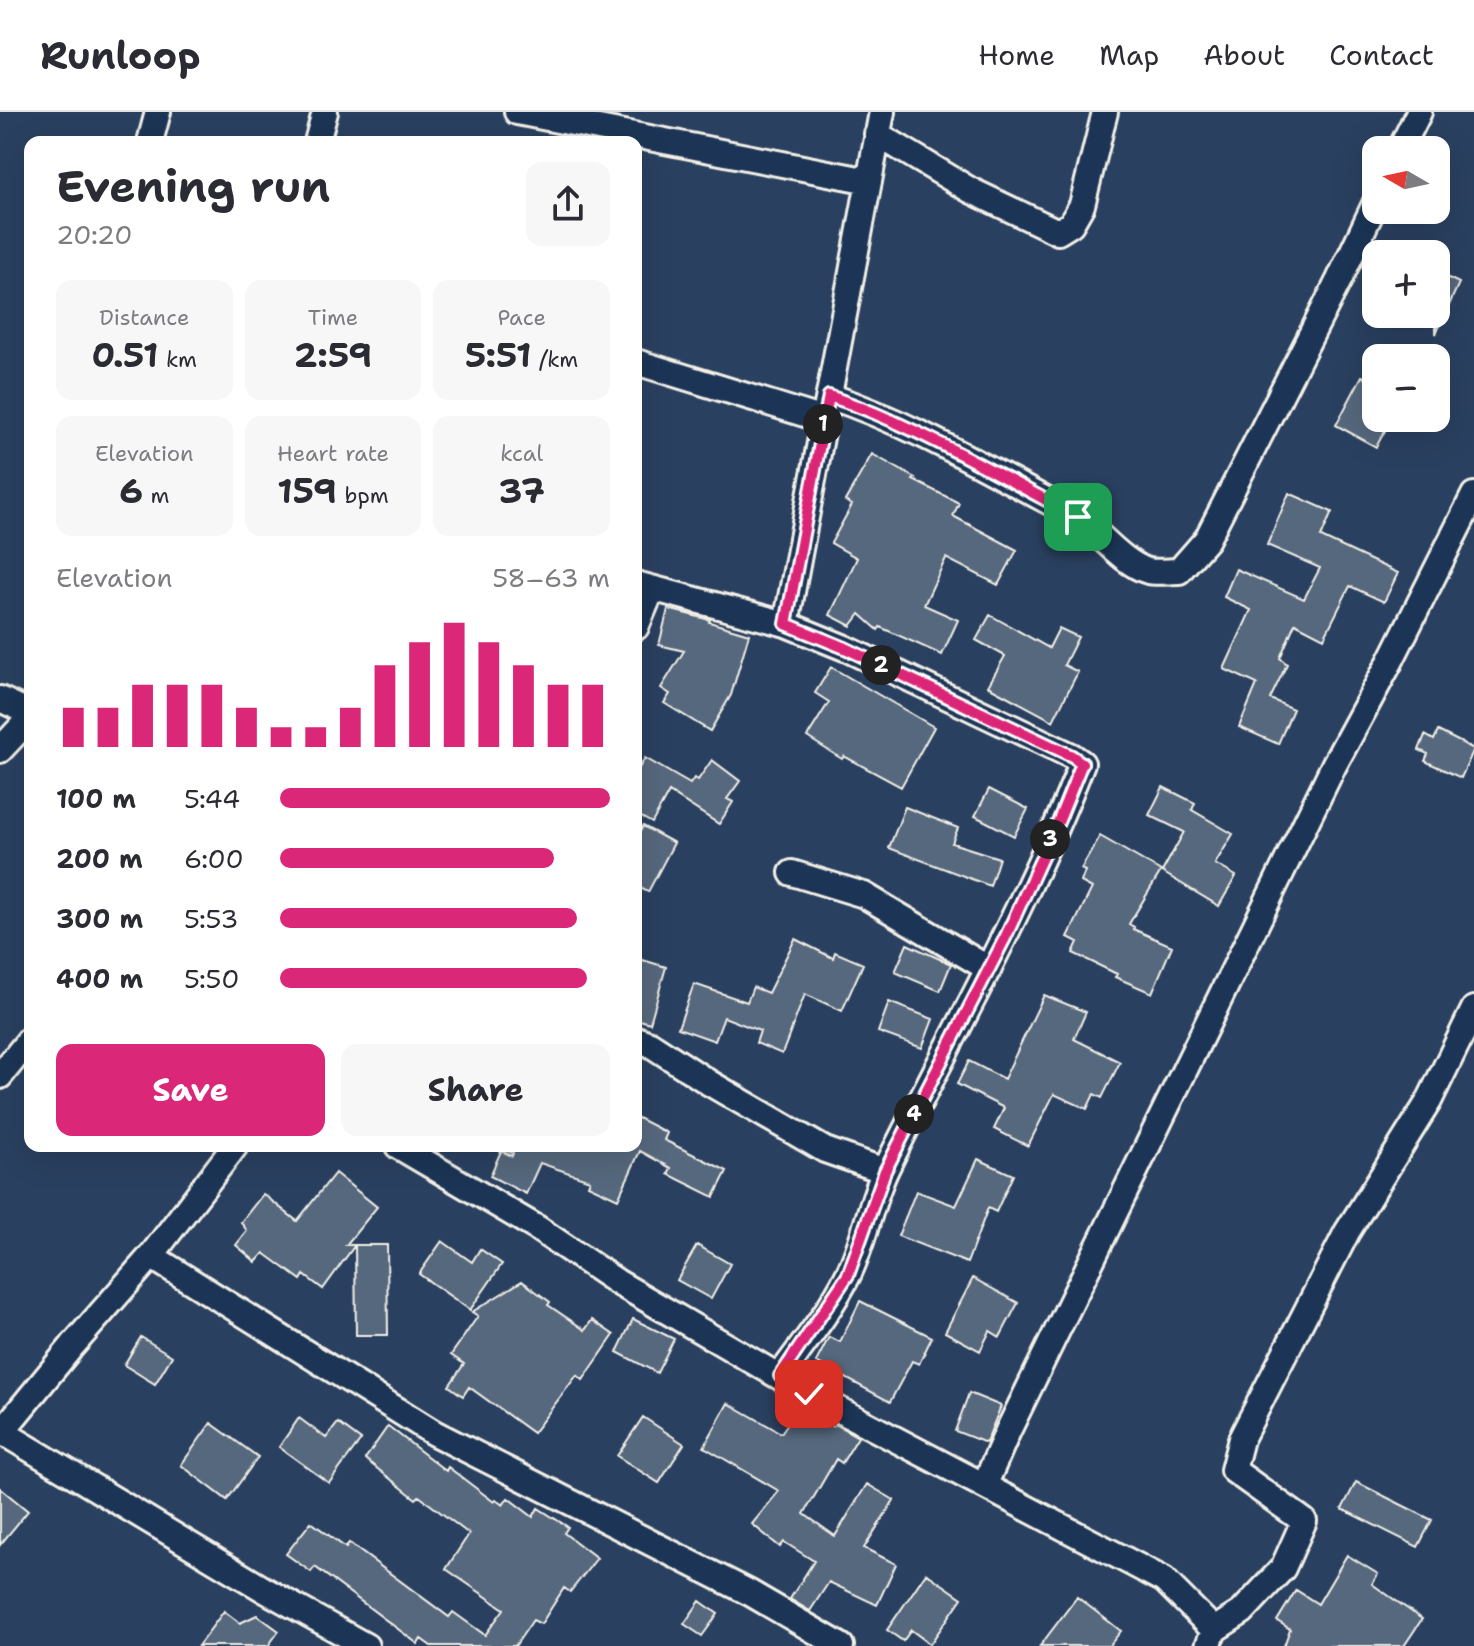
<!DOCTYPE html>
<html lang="en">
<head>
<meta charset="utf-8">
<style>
	body { margin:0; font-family:"Shantell Sans",sans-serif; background:#f7f7f7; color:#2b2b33; height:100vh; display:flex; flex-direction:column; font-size:30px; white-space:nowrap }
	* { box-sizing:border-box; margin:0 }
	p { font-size:26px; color:#7c7c81 }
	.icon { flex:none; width:44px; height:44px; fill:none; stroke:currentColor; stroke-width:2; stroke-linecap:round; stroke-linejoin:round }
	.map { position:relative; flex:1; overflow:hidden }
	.details { position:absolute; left:24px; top:24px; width:618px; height:1016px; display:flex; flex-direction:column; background:#fff; border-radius:16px; box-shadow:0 8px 32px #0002 }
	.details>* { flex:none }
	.needle { width:52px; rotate:279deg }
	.buttons { position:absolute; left:1362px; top:24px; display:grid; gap:16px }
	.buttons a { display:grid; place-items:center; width:88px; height:88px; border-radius:16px; background:#fff; box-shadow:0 8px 32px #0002; font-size:40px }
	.pin { position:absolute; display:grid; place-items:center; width:68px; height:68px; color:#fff; margin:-34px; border-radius:16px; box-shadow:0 4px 12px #0006 }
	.km { position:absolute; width:40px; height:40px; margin:-20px; border-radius:50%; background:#222; color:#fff; font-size:22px; line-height:40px; text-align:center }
	.round { display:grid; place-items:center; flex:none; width:84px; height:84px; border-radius:16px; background:#f7f7f7 }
	.summary { display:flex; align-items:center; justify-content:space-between; height:136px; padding:0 32px }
	h1 { font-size:44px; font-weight:700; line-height:60px }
	.figures { display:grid; grid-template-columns:repeat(3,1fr); gap:12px; height:136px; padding:8px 32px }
	.figures div { display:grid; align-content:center; border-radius:16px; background:#f7f7f7; text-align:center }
	.figures b { font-size:34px; font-weight:700 }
	.figures small { font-size:22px; font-weight:400 }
	.figures p { font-size:22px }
	.chart { height:224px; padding:16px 32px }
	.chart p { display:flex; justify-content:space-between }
	.chart svg { width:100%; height:144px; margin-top:8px; stroke:#db2777; stroke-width:6 }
	.action { display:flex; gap:16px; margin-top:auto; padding:16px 32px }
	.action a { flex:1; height:92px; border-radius:16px; background:#db2777; color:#fff; font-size:32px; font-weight:700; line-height:92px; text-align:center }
	.action a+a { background:#f7f7f7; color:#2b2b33 }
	ul { padding:0 32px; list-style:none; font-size:26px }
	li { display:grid; grid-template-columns:128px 96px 1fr; align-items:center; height:60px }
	li i { height:20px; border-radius:10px; background:#db2777 }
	header { display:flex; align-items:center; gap:48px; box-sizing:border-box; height:112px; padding:0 40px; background:#fff; border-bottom:2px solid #e1e1e2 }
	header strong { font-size:38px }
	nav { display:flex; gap:44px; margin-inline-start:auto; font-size:28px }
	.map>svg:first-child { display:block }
	.building { fill:#56677d; stroke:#f4f1e8; stroke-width:2 }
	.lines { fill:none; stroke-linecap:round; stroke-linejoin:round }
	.street-casing { stroke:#f4f1e8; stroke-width:30 }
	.street { stroke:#1d3557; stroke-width:24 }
	.route-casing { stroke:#fff; stroke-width:16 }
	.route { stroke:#db2777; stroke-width:10 }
</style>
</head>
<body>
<header>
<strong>Runloop</strong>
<nav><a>Home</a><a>Map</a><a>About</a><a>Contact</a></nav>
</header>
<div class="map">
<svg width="1474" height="1534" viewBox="0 0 1474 1534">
	<rect width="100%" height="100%" fill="#2a4060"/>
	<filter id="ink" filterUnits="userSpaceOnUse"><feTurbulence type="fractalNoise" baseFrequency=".0125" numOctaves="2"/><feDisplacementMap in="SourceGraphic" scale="16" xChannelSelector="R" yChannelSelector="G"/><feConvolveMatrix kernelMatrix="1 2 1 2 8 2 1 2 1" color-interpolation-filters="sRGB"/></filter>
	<g filter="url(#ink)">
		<!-- building -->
		<path class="building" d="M1436,160L1459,171L1436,222Z
			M1362,264L1376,271V306H1392L1376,335L1336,313Z
			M872,342L915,366L913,368L959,391L953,404L1017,438L998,473L946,446L924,493L958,508L942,543L880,515L878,518L860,502L851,514L830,503L857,446L831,431L852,393L845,389Z
			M1289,381L1332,400L1321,425L1398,461L1384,490L1350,474L1324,526L1295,511L1280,546L1287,552L1270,587L1293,597L1278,632L1239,615L1257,572L1224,557L1251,498L1224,485L1236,457L1304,487L1320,456L1267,433Z
			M668,497L710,508L709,510L749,522L731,583L710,619L664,591L670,582L661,576L684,539L659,533Z
			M990,503L1049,536L1059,516L1078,525L1064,553L1078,560L1053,609L988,574L1005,544L976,528Z
			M831,555L934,615L901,675L844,644L842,647L807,625L829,590L815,581Z
			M1438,619L1474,637L1461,666L1425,649L1428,642L1419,638L1425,623L1434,628Z
			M645,646L690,672L694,666L698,668L712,648L740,669L727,687L733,690L719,712L669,680L652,711L636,702V661Z
			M1163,675L1195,691L1192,698L1233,722L1215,752L1236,764L1219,794L1162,760L1184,720L1149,703Z
			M989,677L1028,697L1014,724L975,704Z
			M905,695L958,716L952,731L999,746L990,774L889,736Z
			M643,714L674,731L648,780L636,774V727Z
			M1100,724L1161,759L1129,812L1134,815L1133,817L1172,834L1152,881L1115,865L1117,862L1073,841L1078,830L1068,825L1092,776L1081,770L1085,759L1081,757Z
			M795,827L833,846L835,840L863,852L842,899L805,882L782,942L756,931L760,919L724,905L715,929L678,916L694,872L747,890L753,875L768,881Z
			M907,832L951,852L940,879L895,860Z
			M636,846L666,855L650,911L636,907Z
			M1044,883L1086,900L1074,927L1120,950L1102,986L1094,982L1087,997L1054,982L1028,1034L994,1017L1004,996L957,972L969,949L1004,967Z
			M889,890L933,907L922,936L878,920Z
			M636,1005L667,1021L664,1028L727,1059L714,1085L668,1062L671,1056L640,1039L618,1087L588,1073L590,1068L540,1051L526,1082L490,1064L501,1039L512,1044L513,1041L500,1036V1034H636Z
			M978,1047L1013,1063L996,1100L988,1096L967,1151L898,1124L916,1079L956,1094Z
			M335,1061L377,1095L346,1133H355L323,1177L304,1163L301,1168L264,1141L256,1150L236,1133L247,1119L241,1110L263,1082L297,1109Z
			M442,1129L472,1150L480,1137L502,1152L470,1198L419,1162Z
			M355,1133H387L388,1223H356Z
			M697,1133L730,1152L711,1187L677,1168Z
			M973,1166L1018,1191L1000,1225L990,1219L980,1239L945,1220Z
			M522,1169L550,1190L548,1193L585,1218L592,1208L614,1223L583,1268L577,1263L533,1321L469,1275L463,1284L449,1274L464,1252L451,1243L478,1204L472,1200Z
			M860,1189L932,1225L919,1252L912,1249L890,1290L816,1250L829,1225L840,1230Z
			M633,1207L674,1227L657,1261L617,1240Z
			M141,1225L172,1244L155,1272L124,1253Z
			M969,1281L1001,1294L986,1331L955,1319Z
			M728,1291L781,1321L800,1294L833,1315L835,1312L858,1325L842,1351L836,1347L804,1402L835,1424L867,1372L894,1388L864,1436L896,1452L877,1493L829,1470L810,1499L790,1487L814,1449L784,1430L780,1435L752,1412L779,1379L704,1335Z
			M643,1305L684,1332L659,1371L617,1344Z
			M299,1306L326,1326L338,1311L361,1328L329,1371L279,1335Z
			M211,1311L258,1345L227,1388L181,1353Z
			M388,1314L446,1359L448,1355L494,1390L496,1388L503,1393L508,1386L533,1405L538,1396L568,1415L564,1421L597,1446L570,1480L564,1476L541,1512L533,1508L515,1534H431L421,1527L418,1532L315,1455L311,1460L286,1442L311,1410L346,1436L349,1431L449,1505L453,1500L485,1523L504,1497L446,1457L469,1422L419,1384L416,1387L365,1347Z
			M1356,1370L1432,1408L1418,1435L1342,1397Z
			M0,1376L28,1399L0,1433Z
			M1347,1443L1378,1462L1372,1472L1422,1507L1404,1534H1284L1290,1517L1277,1509L1296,1478L1318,1492Z
			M926,1461L962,1486L930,1532L911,1518L903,1529L887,1518Z
			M1077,1485L1121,1519L1109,1534H1040Z
			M700,1489L718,1502L702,1524L684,1512Z
			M224,1499L240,1511L257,1503L279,1519L268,1534H198Z"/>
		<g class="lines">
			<!-- street casing -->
			<g class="street-casing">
				<path id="street" d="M517,0L869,69
					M877,22L970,78L1058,120L1071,112L1082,93L1105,0
					M150,30L158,0
					M317,30L325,0
					M1400,38L1419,0
					M636,250L824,308
					M829,284C916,313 997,363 1078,405C1098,420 1125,453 1148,459C1157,461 1170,459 1179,459L1207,427L1339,168L1376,90
					M636,472L786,512L845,536L1072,644L1082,651C1028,791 953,921 887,1055C870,1089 865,1129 848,1163C830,1199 803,1232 780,1264
					M786,512L882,0
					M636,515L652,477
					M0,587L30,601
					M0,638L30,606
					M792,761L864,783L989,857
					M636,927L650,932L708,970L825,1038L885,1059
					M0,964L30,927
					M398,1034L537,1116L617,1170L809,1282L1164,1468L1214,1518L1208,1534
					M151,1144L434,1321L750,1481L841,1534
					M2,1320L265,1478L366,1534
					M0,1322L73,1233L151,1144L235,1034
					M985,1372L1008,1319L1334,653L1390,550L1474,383
					M1214,1518L1242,1500L1283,1456L1304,1409L1233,1358L1241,1327L1347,1120L1429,989L1474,897"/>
			</g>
			<!-- street -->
			<use href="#street" class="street"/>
		</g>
	</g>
	<g class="lines" filter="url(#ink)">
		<!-- route casing -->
		<g class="route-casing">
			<path id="route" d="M809,1282L780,1264L848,1163L885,1059L1006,824L1059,708L1082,651L1072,644L845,536L786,512L829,284C916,313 997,363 1078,405"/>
		</g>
		<!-- route -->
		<use href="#route" class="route"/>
	</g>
</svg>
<div class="buttons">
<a><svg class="needle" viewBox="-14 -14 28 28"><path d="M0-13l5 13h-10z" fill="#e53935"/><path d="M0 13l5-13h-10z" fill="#7c7c81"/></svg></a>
<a>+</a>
<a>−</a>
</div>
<div class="pin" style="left:1078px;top:405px;background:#1e9e55"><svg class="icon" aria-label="arrive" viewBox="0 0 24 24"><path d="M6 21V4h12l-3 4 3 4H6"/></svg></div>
<div class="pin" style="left:809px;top:1282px;background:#d93025"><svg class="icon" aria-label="check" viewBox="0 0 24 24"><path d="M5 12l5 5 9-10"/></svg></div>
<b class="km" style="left:823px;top:312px">1</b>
<b class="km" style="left:881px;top:553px">2</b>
<b class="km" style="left:1050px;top:727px">3</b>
<b class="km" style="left:914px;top:1002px">4</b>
<section class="details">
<div class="summary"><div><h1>Evening run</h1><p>20:20</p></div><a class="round"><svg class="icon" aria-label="share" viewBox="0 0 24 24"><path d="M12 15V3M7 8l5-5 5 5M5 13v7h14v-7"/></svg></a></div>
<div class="figures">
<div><p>Distance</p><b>0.51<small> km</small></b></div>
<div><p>Time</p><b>2:59</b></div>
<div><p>Pace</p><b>5:51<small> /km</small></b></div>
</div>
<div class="figures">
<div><p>Elevation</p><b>6<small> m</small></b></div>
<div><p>Heart rate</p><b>159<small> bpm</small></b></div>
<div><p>kcal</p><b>37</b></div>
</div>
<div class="chart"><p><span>Elevation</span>58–63 m</p>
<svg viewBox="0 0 160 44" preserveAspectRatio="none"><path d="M5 44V32M15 44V32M25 44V25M35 44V25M45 44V25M55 44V32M65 44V38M75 44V38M85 44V32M95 44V19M105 44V12M115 44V6M125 44V12M135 44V19M145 44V25M155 44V25"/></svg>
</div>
<ul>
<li><b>100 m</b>5:44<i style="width:100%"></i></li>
<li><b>200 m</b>6:00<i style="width:83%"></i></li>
<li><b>300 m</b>5:53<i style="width:90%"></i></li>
<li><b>400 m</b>5:50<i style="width:93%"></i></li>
</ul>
<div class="action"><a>Save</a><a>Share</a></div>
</section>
</div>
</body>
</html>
